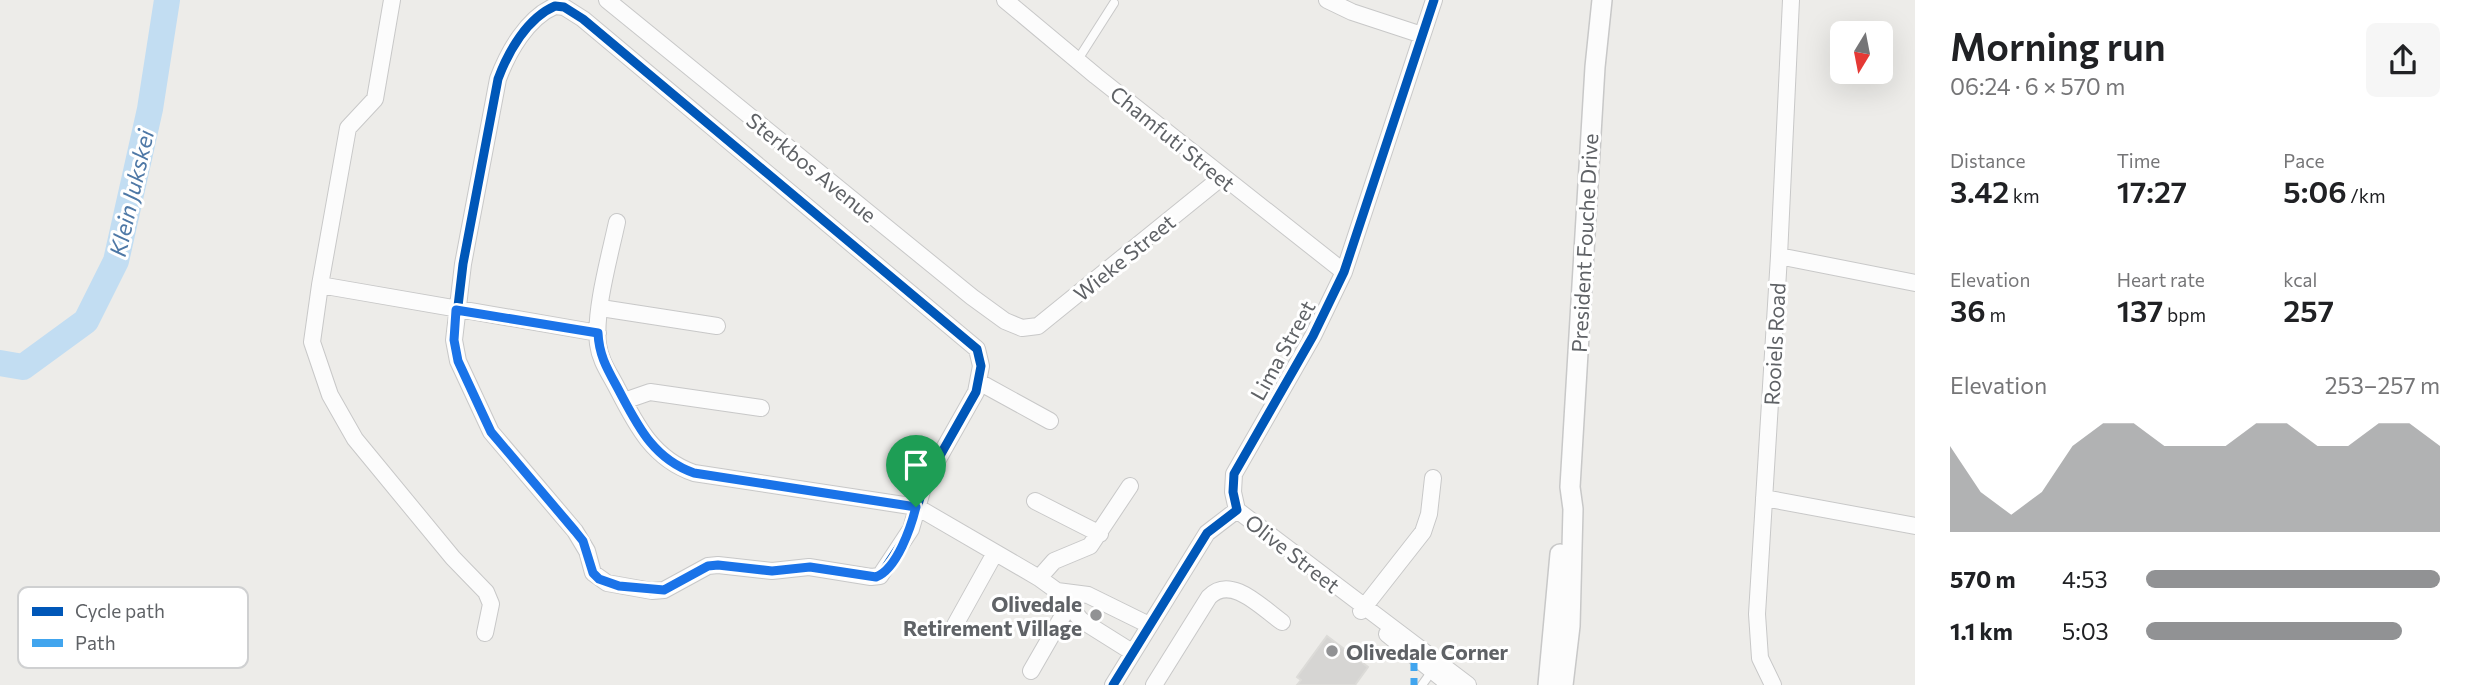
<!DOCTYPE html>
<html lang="en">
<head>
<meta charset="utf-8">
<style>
	body { margin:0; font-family:Commissioner,sans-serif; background:#f6f6f6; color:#202124; height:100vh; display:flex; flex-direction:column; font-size:26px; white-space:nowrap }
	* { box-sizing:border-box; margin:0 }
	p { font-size:23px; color:#757577 }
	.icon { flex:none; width:38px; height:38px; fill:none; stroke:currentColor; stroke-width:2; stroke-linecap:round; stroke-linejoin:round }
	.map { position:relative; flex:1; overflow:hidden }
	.sheet { display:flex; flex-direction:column; background:#fff; width:560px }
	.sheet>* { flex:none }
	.needle { width:46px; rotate:190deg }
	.controls { position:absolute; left:1830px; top:21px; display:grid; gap:14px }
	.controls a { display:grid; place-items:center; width:63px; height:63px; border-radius:10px; background:#fff; box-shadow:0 7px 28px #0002; font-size:35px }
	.pin { position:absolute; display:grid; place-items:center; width:60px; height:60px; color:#fff; margin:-72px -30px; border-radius:50% 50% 50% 0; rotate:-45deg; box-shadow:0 0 7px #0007 }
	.pin .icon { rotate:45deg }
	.round { display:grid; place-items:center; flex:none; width:74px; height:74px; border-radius:10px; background:#f6f6f6 }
	.summary { display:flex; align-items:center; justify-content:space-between; height:119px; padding:0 35px }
	h1 { font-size:38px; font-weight:600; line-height:52px }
	.figures { display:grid; grid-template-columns:repeat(3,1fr); gap:10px; height:119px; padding:7px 35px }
	.figures div { display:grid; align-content:center }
	.figures b { font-size:30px; font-weight:600 }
	.figures small { font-size:19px; font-weight:400 }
	.figures p { font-size:19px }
	.chart { height:196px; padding:14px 35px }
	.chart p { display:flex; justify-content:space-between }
	.chart svg { width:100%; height:126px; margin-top:7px; fill:#919294; opacity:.7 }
	ul { padding:0 35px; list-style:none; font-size:23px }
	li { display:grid; grid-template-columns:112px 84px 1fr; align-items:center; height:52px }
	li i { height:18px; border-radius:9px; background:#919294 }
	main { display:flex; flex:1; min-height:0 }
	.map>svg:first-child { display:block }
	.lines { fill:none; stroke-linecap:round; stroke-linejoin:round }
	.river { stroke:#c2ddf2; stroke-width:26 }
	.building { fill:#d6d5d3; stroke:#dcdbd8; stroke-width:2 }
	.service-casing { stroke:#c8c8c8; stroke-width:10 }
	.minor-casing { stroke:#c8c8c8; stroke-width:18 }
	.tertiary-casing { stroke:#c8c8c8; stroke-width:22 }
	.service { stroke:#fcfcfc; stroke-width:8 }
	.minor { stroke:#fcfcfc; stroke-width:16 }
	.tertiary { stroke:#fcfcfc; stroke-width:19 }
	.quiet { stroke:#41a5ee; stroke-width:7; stroke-dasharray:14 7; stroke-linecap:butt }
	.cycleway-casing { stroke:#fff; stroke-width:13 }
	.cycleway { stroke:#0057b8; stroke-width:9 }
	.route-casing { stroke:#fff; stroke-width:14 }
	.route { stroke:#1a73e8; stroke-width:9 }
	.poi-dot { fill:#919294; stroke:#fff; stroke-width:2.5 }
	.labels { text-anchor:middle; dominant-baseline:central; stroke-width:6; stroke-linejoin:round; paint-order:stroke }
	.street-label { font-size:21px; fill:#5f6266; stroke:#fff }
	.poi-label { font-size:21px; font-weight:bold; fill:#5f6266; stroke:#fff; text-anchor:end }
	.water-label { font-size:23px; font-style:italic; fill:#4e78a6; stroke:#fff }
	.key { fill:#fff; stroke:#cfd0d1; stroke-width:2 }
	.key-label { font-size:19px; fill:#5f6266 }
</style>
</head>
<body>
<main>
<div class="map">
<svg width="1915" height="685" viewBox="0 0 1915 685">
	<rect width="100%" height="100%" fill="#edece9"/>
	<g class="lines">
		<!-- river -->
		<path class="river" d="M0,363L23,367L86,321L116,261L150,109L167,0"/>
	</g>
	<!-- building -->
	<path class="building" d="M1327,636L1368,667L1355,685H1297L1301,680L1297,677Z"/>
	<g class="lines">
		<!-- service casing -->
		<g class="service-casing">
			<path id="service" d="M1077,61L1114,3
				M1422,685L1432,671"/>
		</g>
		<!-- minor casing -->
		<g class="minor-casing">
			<path id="minor" d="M392,0L375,99L348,128L320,285L312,342L330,395L355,439L453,558L486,592L491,604L485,633
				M607,0L972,297L1005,321L1022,328L1038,326L1222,177
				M1005,0L1096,76L1344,272
				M1327,0L1352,12L1422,35
				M555,6L564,7L583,19L977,349L981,366L976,392L924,484L911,529L880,576L871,577L809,567L772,571L718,565L708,566L664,590L652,591L607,583L593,573L587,551L575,531L491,432L458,361L454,340L463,264L498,79C508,52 527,18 555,6Z
				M617,222C610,255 594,311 598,344C600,361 610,374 617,388C636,425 653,459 694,473L917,507L1039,578L1057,591L1081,620L1132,652
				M1779,256L1915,283
				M320,285L598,333
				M601,308L717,326
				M979,382L1050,421
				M624,401L650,392L761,408
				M1764,498L1915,526
				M1035,501L1100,534
				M1237,510L1468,685
				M1039,578L1054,561L1090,546L1130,486
				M1057,591L1088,595L1149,625
				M1361,611L1423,532L1429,514L1433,478
				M955,625L995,553
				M1387,634L1450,685
				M1031,671L1073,598
				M1113,685L1207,533L1237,510L1233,492L1234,474L1313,336L1344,272L1434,0
				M1154,685L1209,597C1231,574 1262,608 1282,622
				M1773,685L1760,658L1757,614L1779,256L1791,0"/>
		</g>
		<!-- tertiary casing -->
		<g class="tertiary-casing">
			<path id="tertiary" d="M1548,685L1560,554
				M1563,685L1570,626L1573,509L1570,487L1595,67L1602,0"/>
		</g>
		<!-- service -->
		<use href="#service" class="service"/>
		<!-- minor -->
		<use href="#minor" class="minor"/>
		<!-- tertiary -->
		<use href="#tertiary" class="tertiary"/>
		<!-- quiet -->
		<path class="quiet" d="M1414,657V685"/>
		<!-- cycleway casing -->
		<g class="cycleway-casing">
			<path id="cycleway" d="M555,6L564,7L583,19L977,349L981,366L976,392L924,484L911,529L880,576L871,577L809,567L772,571L718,565L708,566L664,590L652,591L607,583L593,573L587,551L575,531L491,432L458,361L454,340L463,264L498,79C508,52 527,18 555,6Z
				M1113,685L1207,533L1237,510L1233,492L1234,474L1313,336L1344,272L1434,0"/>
		</g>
		<!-- cycleway -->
		<use href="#cycleway" class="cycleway"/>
	</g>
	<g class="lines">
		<!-- route casing -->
		<g class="route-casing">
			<path id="route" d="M456,310L598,333C599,354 606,367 616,385C636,422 651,458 694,473L916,507C911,527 897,569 876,577L810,567L772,571L718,565L708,566L664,590L619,586L599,579L593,573L583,541L575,531L491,432L458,361L454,340Z"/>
		</g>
		<!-- route -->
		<use href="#route" class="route"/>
	</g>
	<!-- markers -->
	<g class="poi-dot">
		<circle cx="1096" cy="615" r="7"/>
		<circle cx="1332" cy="651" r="7"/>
	</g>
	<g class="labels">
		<!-- street labels -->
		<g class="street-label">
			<text transform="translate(1173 138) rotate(39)">Chamfuti Street</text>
			<text transform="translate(812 167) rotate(39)">Sterkbos Avenue</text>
			<text transform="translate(1584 243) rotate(-87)">President Fouche Drive</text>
			<text transform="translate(1124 257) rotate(-39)">Wieke Street</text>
			<text transform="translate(1774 344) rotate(-87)">Rooiels Road</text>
			<text transform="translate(1282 350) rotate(-61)">Lima Street</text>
			<text transform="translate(1293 553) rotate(38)">Olive Street</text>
		</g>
		<!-- poi labels -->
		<g class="poi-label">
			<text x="1082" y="603">Olivedale<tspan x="1082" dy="24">Retirement Village</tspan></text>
			<text x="1346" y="651" text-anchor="start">Olivedale Corner</text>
		</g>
		<!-- water labels -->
		<g class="water-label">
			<text transform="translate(131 193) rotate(-77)">Klein Jukskei</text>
		</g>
	</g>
	<!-- legend -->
	<rect x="18" y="587" width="230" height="81" rx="10" class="key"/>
	<rect x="32" y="607" width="31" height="9" fill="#0057b8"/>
	<rect x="32" y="639" width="31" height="8" fill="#41a5ee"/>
	<g class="key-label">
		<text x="75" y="618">Cycle path</text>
		<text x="75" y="650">Path</text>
	</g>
</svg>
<div class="controls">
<a><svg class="needle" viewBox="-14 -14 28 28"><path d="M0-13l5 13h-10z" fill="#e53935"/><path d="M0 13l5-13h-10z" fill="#757577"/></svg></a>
</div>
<div class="pin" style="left:916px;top:507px;background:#1e9e55"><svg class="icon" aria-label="arrive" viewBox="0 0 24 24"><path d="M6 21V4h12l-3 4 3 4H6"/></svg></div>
</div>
<section class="sheet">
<div class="summary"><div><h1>Morning run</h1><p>06:24 · 6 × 570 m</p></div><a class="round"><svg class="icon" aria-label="share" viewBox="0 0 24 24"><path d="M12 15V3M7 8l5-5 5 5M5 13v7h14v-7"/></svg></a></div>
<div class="figures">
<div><p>Distance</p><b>3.42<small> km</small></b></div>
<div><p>Time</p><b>17:27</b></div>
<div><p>Pace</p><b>5:06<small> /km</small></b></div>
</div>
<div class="figures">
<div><p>Elevation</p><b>36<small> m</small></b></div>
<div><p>Heart rate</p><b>137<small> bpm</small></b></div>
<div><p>kcal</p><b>257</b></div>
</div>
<div class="chart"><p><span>Elevation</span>253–257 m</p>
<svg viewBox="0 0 160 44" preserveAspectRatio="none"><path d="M0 44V14L10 30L20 38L30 30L40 14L50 6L60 6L70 14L80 14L90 14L100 6L110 6L120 14L130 14L140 6L150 6L160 14V44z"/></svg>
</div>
<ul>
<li><b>570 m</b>4:53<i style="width:100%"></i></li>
<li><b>1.1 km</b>5:03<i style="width:87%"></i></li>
</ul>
</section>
</main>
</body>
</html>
